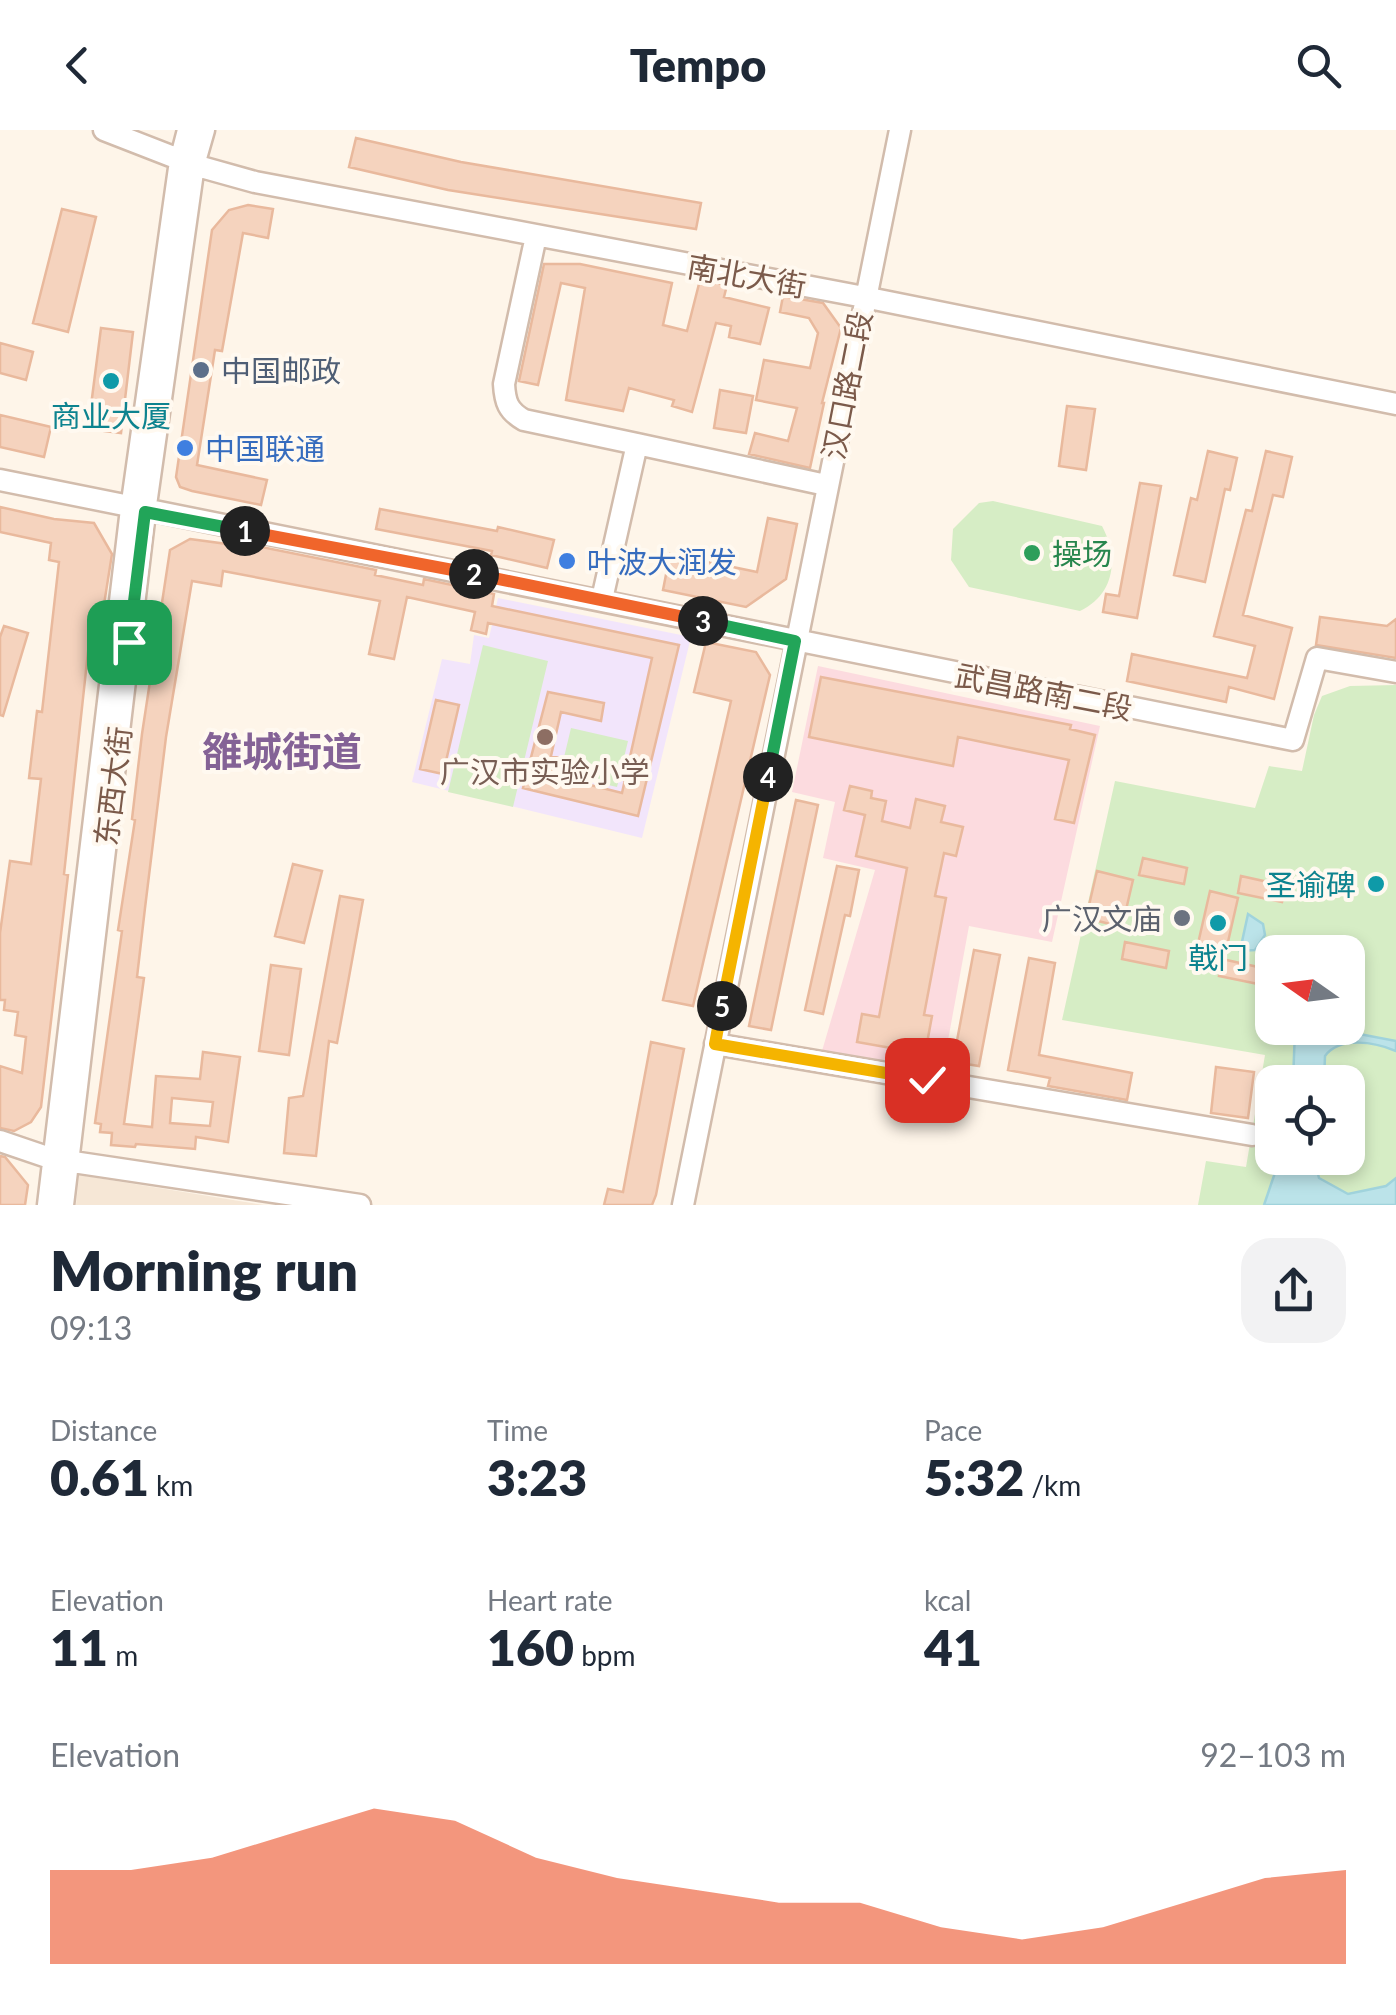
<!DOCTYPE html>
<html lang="en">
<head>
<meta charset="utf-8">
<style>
	body { margin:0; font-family:Lato,"Noto Sans SC",sans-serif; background:#f2f2f3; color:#1f2937; height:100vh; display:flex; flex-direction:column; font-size:38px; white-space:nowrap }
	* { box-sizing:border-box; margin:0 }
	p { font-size:32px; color:#747a83 }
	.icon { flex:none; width:55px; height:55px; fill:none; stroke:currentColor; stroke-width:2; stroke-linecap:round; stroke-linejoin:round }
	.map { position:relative; height:1075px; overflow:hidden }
	.sheet { display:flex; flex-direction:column; background:#fff; flex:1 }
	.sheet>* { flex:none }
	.needle { width:65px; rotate:284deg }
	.fabs { position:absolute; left:1255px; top:805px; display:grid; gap:20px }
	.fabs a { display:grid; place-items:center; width:110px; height:110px; border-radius:20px; background:#fff; box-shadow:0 5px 15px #0003; font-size:50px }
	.pin { position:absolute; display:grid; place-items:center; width:85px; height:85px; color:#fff; margin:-42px; border-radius:20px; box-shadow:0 5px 15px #0006 }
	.km { position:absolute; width:50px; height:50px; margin:-25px; border-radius:50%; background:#222; color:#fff; font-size:28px; line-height:50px; text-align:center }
	.round { display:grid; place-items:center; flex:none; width:105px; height:105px; border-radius:30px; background:#f2f2f3 }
	.headline { display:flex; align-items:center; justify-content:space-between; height:170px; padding:0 50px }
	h1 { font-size:55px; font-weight:800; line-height:75px }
	.metrics { display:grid; grid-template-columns:repeat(3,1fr); gap:15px; height:170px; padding:10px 50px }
	.metrics div { display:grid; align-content:center }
	.metrics b { font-size:50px; font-weight:800 }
	.metrics small { font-size:28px; font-weight:400 }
	.metrics p { font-size:28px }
	.chart { height:280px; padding:20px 50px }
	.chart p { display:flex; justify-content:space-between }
	.chart svg { width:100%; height:180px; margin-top:10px; fill:#ee6a47; opacity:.7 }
	header { display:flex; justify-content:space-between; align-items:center; height:130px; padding:0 50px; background:#fff; font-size:45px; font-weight:800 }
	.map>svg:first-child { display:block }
	.residential { fill:#f6e7d6 }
	.education { fill:#f2e5fb }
	.medical { fill:#fcdbdf }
	.green { fill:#d6edc5; fill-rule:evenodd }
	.water { fill:#bbe3e9; stroke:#a0d3dc; stroke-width:2.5 }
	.building { fill:#f5d3be; stroke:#e9b99d; stroke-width:2.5; fill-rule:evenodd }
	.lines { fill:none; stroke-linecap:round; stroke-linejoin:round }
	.minor-casing { stroke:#d2bcac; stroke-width:25 }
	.minor { stroke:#fff; stroke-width:20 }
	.split-1-casing { stroke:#fff; stroke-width:20 }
	.split-2-casing { stroke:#fff; stroke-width:20 }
	.split-3-casing { stroke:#fff; stroke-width:20 }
	.split-4-casing { stroke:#fff; stroke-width:20 }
	.split-5-casing { stroke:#fff; stroke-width:20 }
	.split-6-casing { stroke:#fff; stroke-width:20 }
	.split-1 { stroke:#22a559; stroke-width:12 }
	.split-2 { stroke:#f0652b; stroke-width:12 }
	.split-3 { stroke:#f0652b; stroke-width:12 }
	.split-4 { stroke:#22a559; stroke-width:12 }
	.split-5 { stroke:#f5b400; stroke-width:12 }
	.split-6 { stroke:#f5b400; stroke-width:12 }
	.service-dot { fill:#5c6f8a; stroke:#fff9f0; stroke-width:4 }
	.culture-dot { fill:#0f9aa8; stroke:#fff9f0; stroke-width:4 }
	.shop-dot { fill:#3f7fe0; stroke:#fff9f0; stroke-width:4 }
	.leisure-dot { fill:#2e9e5b; stroke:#fff9f0; stroke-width:4 }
	.education-dot { fill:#8d6e63; stroke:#fff9f0; stroke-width:4 }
	.worship-dot { fill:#6b7280; stroke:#fff9f0; stroke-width:4 }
	.labels { text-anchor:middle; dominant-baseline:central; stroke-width:8; stroke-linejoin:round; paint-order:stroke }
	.street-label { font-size:30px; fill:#7b5a4a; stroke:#fff9f0 }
	.service-label { font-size:30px; fill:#4e5e75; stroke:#fff9f0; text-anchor:start }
	.culture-label { font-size:30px; fill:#0d838f; stroke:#fff9f0 }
	.shop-label { font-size:30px; fill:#366cbe; stroke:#fff9f0; text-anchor:start }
	.leisure-label { font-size:30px; fill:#27864d; stroke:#fff9f0; text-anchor:start }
	.education-label { font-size:30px; fill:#785e54; stroke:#fff9f0 }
	.worship-label { font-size:30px; fill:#5b616d; stroke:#fff9f0; text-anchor:end }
	.district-label { font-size:40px; font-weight:bold; fill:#846296; stroke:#fff9f0 }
</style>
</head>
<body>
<header><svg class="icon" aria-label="back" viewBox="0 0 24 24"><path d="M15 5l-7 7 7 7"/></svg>Tempo<svg class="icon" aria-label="search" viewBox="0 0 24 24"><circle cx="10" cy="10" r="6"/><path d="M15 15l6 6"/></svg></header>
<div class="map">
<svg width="1396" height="1075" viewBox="0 0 1396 1075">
	<rect width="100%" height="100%" fill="#fef5e9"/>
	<!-- residential -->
	<path class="residential" d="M79,1045L264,1075H76Z"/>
	<!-- education -->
	<path class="education" d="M498,468L691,507L642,708L412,652L442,529L470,534L474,505L489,508Z"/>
	<!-- medical -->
	<path class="medical" d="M818,536L1100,596L1052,812L969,796L942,943L822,921L875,740L823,728L835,672L792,662Z"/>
	<!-- green -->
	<path class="green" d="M993,371L1102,396C1119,428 1115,464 1080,481L969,457L951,430L953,399L979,373Z
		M483,515L548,531L513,677L448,662Z
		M1396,555V1075H1198L1206,1031L1246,1037L1265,925L1062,890L1115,651L1255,678L1269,636L1302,641L1314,585L1322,566L1350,556ZM1272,822H1348V898H1272ZM1272,952H1348V1028H1272Z
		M571,598L628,611L617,657L560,644Z"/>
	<!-- water -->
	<path class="water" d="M1248,784L1263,794L1265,805L1255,820L1240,821Z
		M1295,900L1316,906L1349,902L1396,911V921C1375,912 1340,906 1325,926L1324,952H1293Z
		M1280,1028H1314L1319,1048L1348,1064L1386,1056L1396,1048V1075H1264Z"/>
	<!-- building -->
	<path class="building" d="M356,8L461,32L701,73L696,99L448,60L349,37Z
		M248,75L273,79L268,108L243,103L222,221L215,220L197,335L267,350L261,375L192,361L180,357L176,347L212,100L229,80Z
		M62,79L96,87L68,202L33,193Z
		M544,134H580L672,153L663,195L687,201L700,150L727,155L724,167L769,178L760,214L729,207L731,196L716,193L692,282L672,276L674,270L629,258L623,281L566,270L585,158L561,153L538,255L519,251Z
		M783,166L823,173L841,198L822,273H824L810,338L749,324L755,303L788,311L797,278L756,270L764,230L810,238L818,203L809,188L780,182Z
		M101,198L133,202L121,303L88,299Z
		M0,213L33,222L26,250L0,243Z
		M720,260L753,266L746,303L714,298Z
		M1067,276L1095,279L1086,340L1059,336Z
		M0,285L51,297L44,327L0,317Z
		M1208,321L1237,328L1230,360L1225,359L1205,452L1174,445L1191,368L1197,370Z
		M1266,321L1292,327L1283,367L1273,365L1243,485L1292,498L1274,569L1229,557L1226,572L1127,551L1132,524L1247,548L1255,516L1214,506L1246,380L1252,381Z
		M1140,353L1161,356L1137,488L1103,482L1106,464L1119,466Z
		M0,377L54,389L94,393L112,424L102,487L92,485L64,744L68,745L41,977L31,992L14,1001L0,998V936L22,943L26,907L15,905L18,882L4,880L5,870H0V803L10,731L31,734L41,649L29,648L37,581L42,582L59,432L49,430L51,413L0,402Z
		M380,379L497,401L498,397L554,410L547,438L491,425L492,421L376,399Z
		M768,388L797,394L786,449L746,477L663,460L670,424L757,442Z
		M190,409L235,415L236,412L376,440L375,445L423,455L424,449L494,464L492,476L679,515L638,686L523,658L548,562L604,573L601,591L561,582L551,626L559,628L555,646L622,663L652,528L488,493L486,504L471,500L475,482L407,467L394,529L369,524L380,471L223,441L221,456L192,451L166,607L145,778L137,847L144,848L124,994L152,997L156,946L200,949L203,922L240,927L228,1012L196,1007L195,1019L136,1014L135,1017L111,1015L112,1003L100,1002L101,994L95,993L122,801L118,800L135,690L132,689L142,604L170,420ZM172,968L213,972L210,996L170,993Z
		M1320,487L1387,496L1396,489V528L1316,515Z
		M4,496L28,503L3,586L0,585V507Z
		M706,512L756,522L770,545L693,876L663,870L731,571L694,562Z
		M821,547L1071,595L1070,599L1095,605L1074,693L1055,689L1069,630L958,607L953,636L809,607Z
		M436,570L459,575L443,644L420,639Z
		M850,656L872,661L871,668L886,671L882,691L910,698L916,669L945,676L941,692L963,697L956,726L944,723L935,766L946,768L924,885L932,886L925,924L857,912L862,884L879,887L907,738L856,726L865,685L844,680Z
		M796,670L818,675L771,900L749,896Z
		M1143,728L1187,738L1184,754L1139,745Z
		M293,734L322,741L304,813L275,806Z
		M837,736L859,740L850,786L845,785L823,884L805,880Z
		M1097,741L1133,750L1122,797L1086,788Z
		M1241,746L1286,756L1282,772L1238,763Z
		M1210,761L1238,768L1225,825L1197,818Z
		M340,766L363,770L337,913L329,911L316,1026L284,1023L289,968L303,966Z
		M1125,812L1169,821L1166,838L1122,829Z
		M974,820L1000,825L979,936L953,932Z
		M1029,828L1055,833L1039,925L1132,943L1127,970L1048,956L1050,948L1008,940Z
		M1222,829L1267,839L1263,855L1219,846Z
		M271,835L301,839L289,925L259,921Z
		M651,912L684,919L656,1065L652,1075H604L608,1059L623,1062Z
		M1216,937L1254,942L1248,988L1211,983Z
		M0,1026L5,1027L28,1055L25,1075H0Z"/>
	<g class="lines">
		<!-- minor casing -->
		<g class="minor-casing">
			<path id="minor" d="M104,0L194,35L255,52L864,167L1396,274
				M536,106L504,254C505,272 508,281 524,290L637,314L602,469
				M637,314L826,355
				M0,350L1293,610L1317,528L1396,542
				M715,914L1252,1005
				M0,1011L53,1029L360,1075
				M48,1075L131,379L180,31L188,0
				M63,1075L145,382L194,35L204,0
				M683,1075L900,0"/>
		</g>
		<!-- minor -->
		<use href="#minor" class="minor"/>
	</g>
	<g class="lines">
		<!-- split-1 casing -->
		<g class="split-1-casing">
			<path id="split-1" d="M129,512L145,382L245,401"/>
		</g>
		<!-- split-2 casing -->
		<g class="split-2-casing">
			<path id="split-2" d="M245,401L474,444"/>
		</g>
		<!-- split-3 casing -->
		<g class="split-3-casing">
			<path id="split-3" d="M474,444L703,491"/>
		</g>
		<!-- split-4 casing -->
		<g class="split-4-casing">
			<path id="split-4" d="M703,491L795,511L768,647"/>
		</g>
		<!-- split-5 casing -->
		<g class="split-5-casing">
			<path id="split-5" d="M722,876L768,647"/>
		</g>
		<!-- split-6 casing -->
		<g class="split-6-casing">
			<path id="split-6" d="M722,876L715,914L927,950"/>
		</g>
		<!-- split-1 -->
		<use href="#split-1" class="split-1"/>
		<!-- split-2 -->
		<use href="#split-2" class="split-2"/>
		<!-- split-3 -->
		<use href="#split-3" class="split-3"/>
		<!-- split-4 -->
		<use href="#split-4" class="split-4"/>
		<!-- split-5 -->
		<use href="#split-5" class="split-5"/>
		<!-- split-6 -->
		<use href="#split-6" class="split-6"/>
	</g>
	<!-- markers -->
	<circle class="service-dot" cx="201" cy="240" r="10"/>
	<g class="culture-dot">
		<circle cx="111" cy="251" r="10"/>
		<circle cx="1376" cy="754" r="10"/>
		<circle cx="1218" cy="793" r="10"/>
	</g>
	<g class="shop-dot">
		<circle cx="185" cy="318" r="10"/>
		<circle cx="567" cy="431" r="10"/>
	</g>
	<circle class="leisure-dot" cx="1032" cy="423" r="10"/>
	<circle class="education-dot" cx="545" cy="607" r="10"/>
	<circle class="worship-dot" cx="1182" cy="788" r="10"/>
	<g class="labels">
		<!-- street labels -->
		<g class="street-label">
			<text transform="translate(747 145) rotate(10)">南北大街</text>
			<text transform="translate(846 255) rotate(-79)">汉口路二段</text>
			<text transform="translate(1044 561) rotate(11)">武昌路南二段</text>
			<text transform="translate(112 656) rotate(-83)">东西大街</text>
		</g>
		<!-- service labels -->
		<g class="service-label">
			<text x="221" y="240">中国邮政</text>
		</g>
		<!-- culture labels -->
		<g class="culture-label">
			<text x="111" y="285">商业大厦</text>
			<text x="1356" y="754" text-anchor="end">圣谕碑</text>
			<text x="1218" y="827">戟门</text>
		</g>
		<!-- shop labels -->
		<g class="shop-label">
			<text x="205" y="318">中国联通</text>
			<text x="587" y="431">叶波大润发</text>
		</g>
		<!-- leisure labels -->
		<g class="leisure-label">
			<text x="1052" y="423">操场</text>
		</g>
		<!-- education labels -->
		<g class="education-label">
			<text x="545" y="641">广汉市实验小学</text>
		</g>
		<!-- worship labels -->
		<g class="worship-label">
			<text x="1162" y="788">广汉文庙</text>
		</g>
		<!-- district labels -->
		<g class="district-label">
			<text x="282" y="621">雒城街道</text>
		</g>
	</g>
</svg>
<div class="fabs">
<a><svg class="needle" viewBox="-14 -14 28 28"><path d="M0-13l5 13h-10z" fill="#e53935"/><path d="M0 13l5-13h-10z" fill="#747a83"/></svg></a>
<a><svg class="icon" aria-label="locate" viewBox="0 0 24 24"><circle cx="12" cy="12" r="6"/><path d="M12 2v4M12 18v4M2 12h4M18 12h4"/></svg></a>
</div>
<div class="pin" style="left:129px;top:512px;background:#1e9e55"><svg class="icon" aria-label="arrive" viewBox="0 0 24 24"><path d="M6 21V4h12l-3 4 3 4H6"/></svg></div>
<div class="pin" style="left:927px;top:950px;background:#d93025"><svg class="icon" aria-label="check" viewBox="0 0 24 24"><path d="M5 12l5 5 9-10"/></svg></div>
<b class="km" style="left:245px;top:401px">1</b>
<b class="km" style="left:474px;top:444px">2</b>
<b class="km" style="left:703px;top:491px">3</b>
<b class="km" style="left:768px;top:647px">4</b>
<b class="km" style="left:722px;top:876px">5</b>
</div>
<section class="sheet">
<div class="headline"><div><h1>Morning run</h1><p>09:13</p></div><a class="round"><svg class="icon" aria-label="share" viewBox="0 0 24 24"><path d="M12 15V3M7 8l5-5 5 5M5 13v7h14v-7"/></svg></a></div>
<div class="metrics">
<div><p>Distance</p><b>0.61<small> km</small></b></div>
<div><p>Time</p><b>3:23</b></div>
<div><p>Pace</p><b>5:32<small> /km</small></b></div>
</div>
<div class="metrics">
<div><p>Elevation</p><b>11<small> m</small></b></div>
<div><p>Heart rate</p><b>160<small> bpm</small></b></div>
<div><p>kcal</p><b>41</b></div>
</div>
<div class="chart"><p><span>Elevation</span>92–103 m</p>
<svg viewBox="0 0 160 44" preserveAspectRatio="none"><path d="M0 44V21L10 21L20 18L30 12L40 6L50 9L60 18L70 23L80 26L90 29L100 29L110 35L120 38L130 35L140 29L150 23L160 21V44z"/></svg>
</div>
</section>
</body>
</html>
